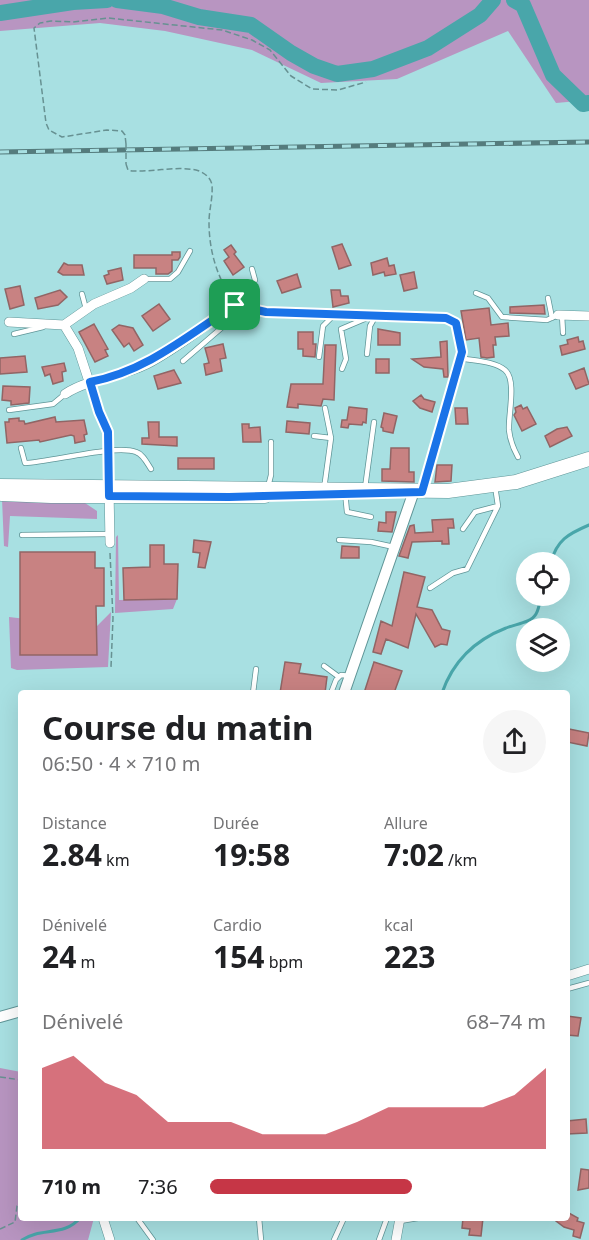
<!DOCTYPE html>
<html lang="fr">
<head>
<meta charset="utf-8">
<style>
	body { margin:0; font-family:"Noto Sans",sans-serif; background:#f6f6f6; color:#202124; height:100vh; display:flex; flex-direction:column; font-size:22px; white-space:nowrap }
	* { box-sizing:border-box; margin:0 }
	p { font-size:20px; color:#757577 }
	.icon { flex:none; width:33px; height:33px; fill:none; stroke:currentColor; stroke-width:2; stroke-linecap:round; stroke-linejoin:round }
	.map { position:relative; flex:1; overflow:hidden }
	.details { position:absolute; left:18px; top:690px; width:552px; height:531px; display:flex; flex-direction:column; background:#fff; border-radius:6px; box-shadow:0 6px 24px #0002 }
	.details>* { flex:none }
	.controls { position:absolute; left:516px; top:552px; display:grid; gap:12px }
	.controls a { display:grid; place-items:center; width:54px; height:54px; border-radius:50%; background:#fff; box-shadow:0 6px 24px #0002; font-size:30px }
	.pin { position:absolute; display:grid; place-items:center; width:51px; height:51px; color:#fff; margin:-26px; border-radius:12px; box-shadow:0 3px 9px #0006 }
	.round { display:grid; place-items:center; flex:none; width:63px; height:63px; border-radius:32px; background:#f6f6f6 }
	.head { display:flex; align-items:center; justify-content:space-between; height:102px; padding:0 24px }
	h1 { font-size:33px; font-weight:700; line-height:45px }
	.metrics { display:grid; grid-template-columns:repeat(3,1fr); gap:9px; height:102px; padding:6px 24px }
	.metrics div { display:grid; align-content:center }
	.metrics b { font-size:30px; font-weight:700 }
	.metrics small { font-size:16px; font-weight:400 }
	.metrics p { font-size:16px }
	.chart { height:168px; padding:12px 24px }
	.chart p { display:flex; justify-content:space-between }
	.chart svg { width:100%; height:108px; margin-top:6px; fill:#c63646; opacity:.7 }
	ul { padding:0 24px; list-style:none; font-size:20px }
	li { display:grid; grid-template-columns:96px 72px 1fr; align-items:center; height:45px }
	li i { height:15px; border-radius:8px; background:#c63646 }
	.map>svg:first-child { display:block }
	.green { fill:#b895c1 }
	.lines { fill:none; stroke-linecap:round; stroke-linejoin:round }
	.stream { stroke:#49a6aa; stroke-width:3 }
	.river { stroke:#49a6aa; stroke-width:16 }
	.building { fill:#c88282; stroke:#916565; stroke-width:1.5 }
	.service-casing { stroke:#5f9597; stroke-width:6 }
	.minor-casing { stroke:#5f9597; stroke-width:10 }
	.tertiary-casing { stroke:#5f9597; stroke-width:12 }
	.primary-casing { stroke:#5f9597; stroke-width:15 }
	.path { stroke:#679192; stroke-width:1.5; stroke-dasharray:6 3; stroke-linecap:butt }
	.service { stroke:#fff; stroke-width:4.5 }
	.minor { stroke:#fff; stroke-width:9 }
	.tertiary { stroke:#fff; stroke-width:10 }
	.primary { stroke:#fff; stroke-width:14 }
	.rail-casing { stroke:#557c7d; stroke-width:5 }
	.rail { stroke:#a8e0e2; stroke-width:3; stroke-dasharray:9; stroke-linecap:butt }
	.path-bridge { stroke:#679192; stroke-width:1.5; stroke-dasharray:6 3; stroke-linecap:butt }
	.route-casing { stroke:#fff; stroke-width:12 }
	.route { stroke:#1a73e8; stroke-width:8 }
</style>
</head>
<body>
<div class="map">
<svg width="589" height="1240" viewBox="0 0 589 1240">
	<rect width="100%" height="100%" fill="#a8e0e2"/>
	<!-- green -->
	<path class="green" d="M0,0H589V100L556,103L508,31L397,79L321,83L252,50L165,31L100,23L0,31Z
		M2,499L82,501L97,511V519L10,516L8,547L4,546Z
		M118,535L119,600L177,599L173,609L115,613L116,537Z
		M111,612L108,667L17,670L11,668L9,617L96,627Z
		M0,1068L21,1072V1218H94L88,1240H0Z"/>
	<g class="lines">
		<!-- stream -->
		<path class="stream" d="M551,562C557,540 568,534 589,525
			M442,693C453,661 475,640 506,628C515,624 531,623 536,614C539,609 540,601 541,596
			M22,1240C41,1227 64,1237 80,1218"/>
		<!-- river -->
		<path class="river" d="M117,0L163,6L199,17L251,25L291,53L314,66L337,74L373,69L428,48L480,15L493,0
			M514,0L523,5L553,75L583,104L589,103
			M0,13L73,2L107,0"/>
	</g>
	<!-- building -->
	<path class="building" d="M342,244L351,265L339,269L332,247Z
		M231,245L236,252L234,254L244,267L233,275L224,261L229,257L224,250Z
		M172,252H180V257L178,260H172V271L168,274H156V268H134V255H172Z
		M387,258L389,266L394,265L396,274L385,276L384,272L373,275L371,263Z
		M64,263L68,265H82L84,275H63L58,272Z
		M121,268L123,280L107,284L104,276L109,274L108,271Z
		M414,272L417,288L404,291L400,275Z
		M297,274L301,287L282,293L277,281Z
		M20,286L24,305L10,309L5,289Z
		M60,290L67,297L58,305L38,309L35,298Z
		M331,290H340L341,296H348L349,303L333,307Z
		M159,304L170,319L153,331L142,316Z
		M544,305L545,314L510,313V307Z
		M489,308L491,325L508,323L509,336L495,337L496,345H493L494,357L487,358L481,357L479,338L466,340L461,311Z
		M94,324L108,349L105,350L108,356L95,362L79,332Z
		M119,325L133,328L143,345L134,351L129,343L124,347L112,330Z
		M378,329L400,333V345H378Z
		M298,332H313V344H316L315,357L303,356V349H298Z
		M578,337L579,342L583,341L585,349L562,355L560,346L568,344L567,340Z
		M447,341L448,377H444L443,369L424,367L412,359L441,357L440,342Z
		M223,344L226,358L220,359L222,371L206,375L204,364L209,363L205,348Z
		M325,345H336L334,400L323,399L321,406L298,404V408L287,407L291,384H323Z
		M25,356L27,372L0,374V358Z
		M376,359H389V373H376Z
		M64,363L66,371L62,372L63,381L53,384L50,374L45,376L42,367Z
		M584,368L589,384L576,389L569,374Z
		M174,370L181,383L158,389L154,376Z
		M3,386L30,387L29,403L11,405V401L2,400Z
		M421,395L424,399L435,402L432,412L420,408L413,401Z
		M521,405L523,409L527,407L536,424L522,431L514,415L516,412L515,408Z
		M349,407L367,409L366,423L363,422L362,425L349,424L348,428L341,427L342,420H347Z
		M455,408H467L468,424H456Z
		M384,413L397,416L393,433L383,431V428L381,427Z
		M55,417L56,422L84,420L87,434L84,435L85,441L75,443L74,436L71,435L40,442L39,440L7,443L5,422H9V419L19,418V421H24L25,424Z
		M287,421L310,423L309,434L286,432Z
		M148,422H159V437H177V446L142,444V438H149Z
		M242,424H249V428L260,427L261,442H243Z
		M567,427L572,436L550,447L545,436L557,429Z
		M391,448H409V472H414V482L382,481V469H390Z
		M178,458H214V469H178Z
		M437,465H452L451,481L435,482Z
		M386,512H396L392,532L378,531L379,522L386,523Z
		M453,519L454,528H448L449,544H442V541L412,542L408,558L399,556L410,526L414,525L415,533L433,532L432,520Z
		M194,540L211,542L205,568L198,567L200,553L193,552Z
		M150,545H164V564H178L177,599L124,600L123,568L150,567Z
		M342,546L359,547V558H341Z
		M20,552H95V568H104V606H96L97,655H20Z
		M404,572L425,577L417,607L432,610L442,629L450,631L447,645L441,644L435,647L416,614L408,648L386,639L381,654L373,652L381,621L392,626Z
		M285,662L301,664L299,673L327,677L325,693L296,691V693H280Z
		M374,662L402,671L394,693H364Z
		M569,729L589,733L587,746L567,742Z
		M567,1016L581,1018L578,1036L567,1035Z
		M586,1119L587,1133L567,1134V1121Z
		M581,1169L589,1170V1188L578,1190Z
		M567,1212L578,1218L577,1221L584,1223L580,1238L573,1236L574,1230L564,1227L552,1218H567Z
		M463,1218H483L481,1236L469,1235L470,1229L462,1228Z"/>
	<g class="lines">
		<!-- service casing -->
		<g class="service-casing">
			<path id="service" d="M252,269L255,280L250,290L255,310
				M144,279H170L178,272L190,251
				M476,293L488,298L502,317L547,320L558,315
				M82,294L86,309
				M548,298L552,318
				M562,315L563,333
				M14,334L43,327
				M367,354L370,326L375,317
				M319,357L323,326L334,315
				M460,358C474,361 494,361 505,370C517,380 508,415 509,430C510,440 513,448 518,457
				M183,361L233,318L236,311L235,305
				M342,369L346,359L341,329L367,318
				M9,410L53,404L65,394
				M314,436L331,438
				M21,448L25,463C51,462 116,444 136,452C143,454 147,463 151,469
				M268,487L271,475V442
				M365,488L374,422
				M324,489L331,438L325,408
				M345,492L347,512L371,517
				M463,529L475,512L498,506
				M22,535L110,534
				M339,540L371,542L394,547
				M430,588L453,573L467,569L498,506L495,486
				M324,666L339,677
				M253,693L256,669
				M331,693L336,680L341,675L351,676
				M567,989L589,983
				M137,1218L153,1240
				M259,1218L261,1240
				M400,1221L418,1218
				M334,1240L344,1218
				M379,1240L387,1218"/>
		</g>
		<!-- minor casing -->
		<g class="minor-casing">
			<path id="minor" d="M558,315L589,316
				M9,322L64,325
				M65,394C90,378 121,377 147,364C178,348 206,324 235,305L266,312L446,318L456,323L462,352L422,491
				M110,543L108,433L99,412L78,348L64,325L94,304L131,288L144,279
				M567,976L589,969
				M103,1218L110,1240
				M396,1240L400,1218"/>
		</g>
		<!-- tertiary casing -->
		<g class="tertiary-casing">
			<path id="tertiary" d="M344,693L414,491
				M0,1017L21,1011"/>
		</g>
		<!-- primary casing -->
		<g class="primary-casing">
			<path id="primary" d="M0,486L448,491L516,482L589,459
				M2,494L51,496H265"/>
		</g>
		<!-- path -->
		<path class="path" d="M126,144L125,135L122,131L107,130L62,137L49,130L46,123L34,28L40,23L51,21L73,22L108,18L222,30L252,40L270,50L291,76L312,89L338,90L366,82
			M126,164L128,170L132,171C153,172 175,166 196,170C204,172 211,178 212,185C213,198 209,210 209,222C209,249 216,274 230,296
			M110,553L113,618L111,667
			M0,1077L21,1080
			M0,1229L15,1222L17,1206L21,1201"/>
		<!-- service -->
		<use href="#service" class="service"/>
		<!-- minor -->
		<use href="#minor" class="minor"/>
		<!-- tertiary -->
		<use href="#tertiary" class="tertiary"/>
		<!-- primary -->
		<use href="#primary" class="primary"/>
		<!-- rail casing -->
		<g class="rail-casing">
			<path id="rail" d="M0,152L589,142"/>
		</g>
		<!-- rail -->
		<use href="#rail" class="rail"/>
		<!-- path-bridge -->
		<path class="path-bridge" d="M126,144V164"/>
	</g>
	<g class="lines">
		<!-- route casing -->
		<g class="route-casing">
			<path id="route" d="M235,305L266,312L446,318L456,323L462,352L422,492L229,497L109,496L108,432L99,412L90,382C147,371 187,336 235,305Z"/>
		</g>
		<!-- route -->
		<use href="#route" class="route"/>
	</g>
</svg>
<div class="controls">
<a><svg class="icon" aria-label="locate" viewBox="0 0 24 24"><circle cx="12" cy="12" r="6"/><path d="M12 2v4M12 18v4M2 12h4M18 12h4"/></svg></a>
<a><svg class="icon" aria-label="layers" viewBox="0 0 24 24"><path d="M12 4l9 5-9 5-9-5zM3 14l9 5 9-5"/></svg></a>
</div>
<div class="pin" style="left:235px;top:305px;background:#1e9e55"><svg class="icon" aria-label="arrive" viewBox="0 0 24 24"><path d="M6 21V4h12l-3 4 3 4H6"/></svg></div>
<section class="details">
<div class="head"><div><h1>Course du matin</h1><p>06:50 · 4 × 710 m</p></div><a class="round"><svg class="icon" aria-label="share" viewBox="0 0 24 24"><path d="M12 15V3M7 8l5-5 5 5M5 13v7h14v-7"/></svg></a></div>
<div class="metrics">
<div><p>Distance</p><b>2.84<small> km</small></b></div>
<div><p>Durée</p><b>19:58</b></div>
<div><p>Allure</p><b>7:02<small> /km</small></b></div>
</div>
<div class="metrics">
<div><p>Dénivelé</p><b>24<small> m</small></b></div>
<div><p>Cardio</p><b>154<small> bpm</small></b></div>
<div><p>kcal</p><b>223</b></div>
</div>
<div class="chart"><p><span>Dénivelé</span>68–74 m</p>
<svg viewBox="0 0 160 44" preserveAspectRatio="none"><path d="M0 44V11L10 6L20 17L30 22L40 33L50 33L60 33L70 38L80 38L90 38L100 33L110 27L120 27L130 27L140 27L150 22L160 11V44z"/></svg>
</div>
<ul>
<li><b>710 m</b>7:36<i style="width:60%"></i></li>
</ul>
</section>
</div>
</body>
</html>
